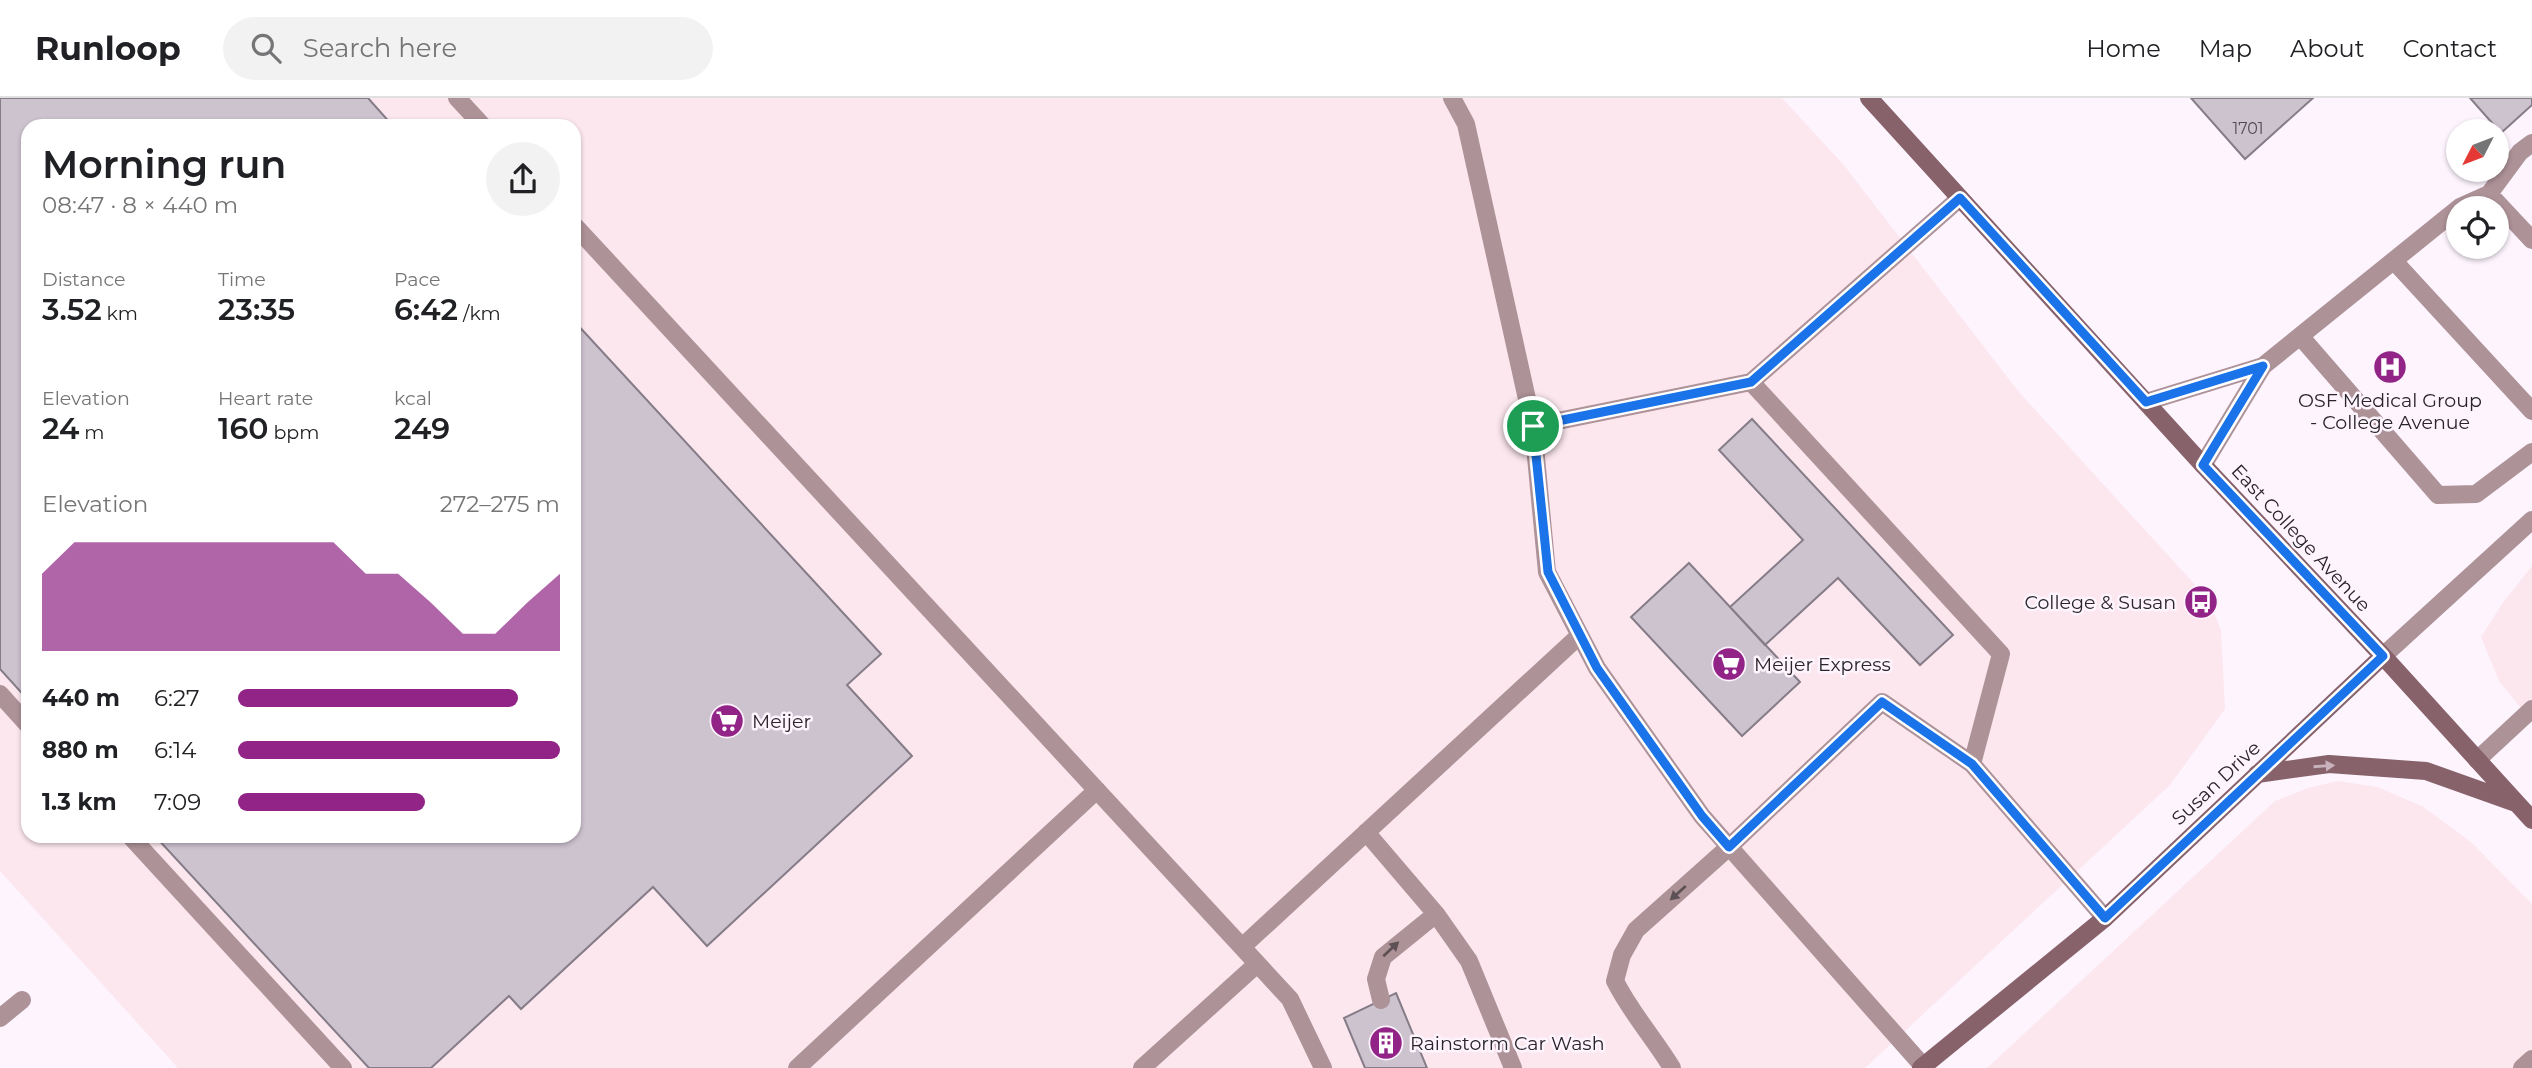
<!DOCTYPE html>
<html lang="en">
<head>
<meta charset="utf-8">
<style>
	body { margin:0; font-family:Montserrat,sans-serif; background:#f2f2f2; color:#202124; height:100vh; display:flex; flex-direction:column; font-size:26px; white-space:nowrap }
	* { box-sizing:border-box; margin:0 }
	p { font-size:23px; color:#757577 }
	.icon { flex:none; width:38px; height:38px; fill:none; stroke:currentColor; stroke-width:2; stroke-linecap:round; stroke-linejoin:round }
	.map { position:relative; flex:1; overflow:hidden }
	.side { position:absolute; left:21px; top:21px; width:560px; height:724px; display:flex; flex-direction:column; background:#fff; border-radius:21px; box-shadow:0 2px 5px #0004 }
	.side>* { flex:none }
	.needle { width:46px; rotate:228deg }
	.controls { position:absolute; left:2446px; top:21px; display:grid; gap:14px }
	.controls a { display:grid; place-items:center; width:63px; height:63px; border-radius:50%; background:#fff; box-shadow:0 2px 5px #0004; font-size:35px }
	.pin { position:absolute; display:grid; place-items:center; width:60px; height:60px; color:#fff; margin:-30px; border:4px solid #fff; border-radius:50%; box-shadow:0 2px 7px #0007 }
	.round { display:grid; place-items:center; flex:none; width:74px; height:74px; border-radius:37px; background:#f2f2f2 }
	.summary { display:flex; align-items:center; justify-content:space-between; height:119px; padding:0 21px }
	h1 { font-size:38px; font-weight:600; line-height:52px }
	.figures { display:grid; grid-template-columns:repeat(3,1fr); gap:10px; height:119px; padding:7px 21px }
	.figures div { display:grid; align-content:center }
	.figures b { font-size:30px; font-weight:600 }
	.figures small { font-size:19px; font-weight:400 }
	.figures p { font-size:19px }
	.chart { height:196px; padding:14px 21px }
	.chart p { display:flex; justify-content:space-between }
	.chart svg { width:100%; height:126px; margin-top:7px; fill:#912486; opacity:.7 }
	ul { padding:0 21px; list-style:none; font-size:23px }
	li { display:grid; grid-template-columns:112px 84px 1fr; align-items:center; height:52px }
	li i { height:18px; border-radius:9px; background:#912486 }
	header { display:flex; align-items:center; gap:42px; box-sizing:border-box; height:98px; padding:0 35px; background:#fff; border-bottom:2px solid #e0e0e0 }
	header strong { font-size:33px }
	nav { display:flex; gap:38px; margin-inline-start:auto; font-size:24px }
	.search { width:490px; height:63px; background:#f2f2f2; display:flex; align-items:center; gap:18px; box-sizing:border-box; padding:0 24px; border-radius:38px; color:#757577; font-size:26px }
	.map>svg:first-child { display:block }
	.commercial { fill:#fce7ee; fill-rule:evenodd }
	.building { fill:#cdc3cf; stroke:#857c87; stroke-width:2 }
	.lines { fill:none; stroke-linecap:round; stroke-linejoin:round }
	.lane { stroke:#ad9298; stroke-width:18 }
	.street { stroke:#ad9298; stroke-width:18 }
	.secondary { stroke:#87626b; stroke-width:18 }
	.oneway { fill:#c8b2bc }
	.oneway2 { fill:#5e5155 }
	.route-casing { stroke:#fff; stroke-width:14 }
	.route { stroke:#1a73e8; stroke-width:9 }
	.labels { text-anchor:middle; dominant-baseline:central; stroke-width:5; stroke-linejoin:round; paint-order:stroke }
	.number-label { font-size:16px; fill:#524c52 }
	.poi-label { font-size:19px; fill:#292529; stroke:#fdf4fe; text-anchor:start }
	.street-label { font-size:19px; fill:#292529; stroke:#fdf4fe }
</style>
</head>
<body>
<header>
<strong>Runloop</strong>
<div class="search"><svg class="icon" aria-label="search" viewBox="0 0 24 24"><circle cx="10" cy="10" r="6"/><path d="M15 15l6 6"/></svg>Search here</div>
<nav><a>Home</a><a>Map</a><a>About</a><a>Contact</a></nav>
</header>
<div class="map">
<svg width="2532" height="970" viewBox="0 0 2532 970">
	<rect width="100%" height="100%" fill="#fdf4fe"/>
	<!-- commercial -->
	<path class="commercial" d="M0,0H1782L1843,66L2018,293L2209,502L2221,532L2225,611L2170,687L1865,970H178L0,773ZM28,28H574V738H28Z
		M2532,468V624L2499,583L2481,539L2504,503Z
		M2338,683L2377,689L2422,708L2471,744L2532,806V970H1987L2275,703L2308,690Z"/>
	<!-- building -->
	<path class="building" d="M0,0H368L393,28H28V602L0,571Z
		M2191,0H2313L2245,61Z
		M2470,0H2532V7L2501,35Z
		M574,223L881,556L847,587L912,658L707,848L653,789L521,911L509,898L431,970H369L155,738H574Z
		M1752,321L1953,537L1920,567L1838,480L1765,547L1730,509L1803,442L1719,352Z
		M1689,465L1800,584L1742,638L1631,519Z
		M1396,895L1427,970H1365L1344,920Z"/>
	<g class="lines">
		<!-- lane -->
		<path class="lane" d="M457,0L483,28
			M1452,0L1466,26L1533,328L1547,474L1597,570L1702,718L1923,968
			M2489,96L2520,54L2532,45
			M574,127L1290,901L1323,970
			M2394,163L2532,313
			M2300,238L2438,397L2476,396L2532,354
			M1751,284L2001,556L1972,666
			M2146,304L2263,268
			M1533,328L1751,284L1960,100
			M2203,367L2263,268L2460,109L2489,96L2532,142
			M0,596L28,627
			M2477,662L2532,611
			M1366,734L1436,816L1469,863L1513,970
			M130,738L343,970
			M1242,849L1580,537
			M1381,902L1376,881L1383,859L1436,816
			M0,920L22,902
			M797,970L1097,692
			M1142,970L1257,866
			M1672,970C1654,940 1631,915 1615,883L1622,857L1636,832L1729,749L1882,604L1972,666L2105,820"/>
		<!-- street -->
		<path class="street" d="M2383,558L2532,422
			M2522,970L2532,961"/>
		<!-- secondary -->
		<path class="secondary" d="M1869,0L2203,367L2383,558L2532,722
			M2257,676L2329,666L2426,673L2513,704
			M1921,970L2105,820L2383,558"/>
	</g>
	<!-- one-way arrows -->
	<defs><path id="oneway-solid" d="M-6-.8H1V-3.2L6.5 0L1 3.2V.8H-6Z" transform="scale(1.75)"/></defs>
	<use class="oneway" href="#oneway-solid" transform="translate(2324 668) rotate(-4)"/>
	<g class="oneway2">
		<use href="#oneway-solid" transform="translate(1678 795) rotate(138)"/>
		<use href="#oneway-solid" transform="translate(1391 851) rotate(-43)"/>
	</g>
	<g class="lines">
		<!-- route casing -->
		<g class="route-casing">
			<path id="route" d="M1960,100L2146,304L2263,268L2203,367L2383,558L2105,820L1972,666L1882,604L1729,749L1702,718L1597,570L1548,474L1533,328L1751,284Z"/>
		</g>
		<!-- route -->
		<use href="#route" class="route"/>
	</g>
	<!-- icons -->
	<defs>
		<g id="hospital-disc" transform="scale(1.75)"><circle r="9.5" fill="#912486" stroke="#fdf4fe"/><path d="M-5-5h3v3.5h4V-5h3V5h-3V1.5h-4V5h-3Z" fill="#fff"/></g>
		<g id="bus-disc" transform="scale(1.75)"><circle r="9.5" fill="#912486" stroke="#fdf4fe"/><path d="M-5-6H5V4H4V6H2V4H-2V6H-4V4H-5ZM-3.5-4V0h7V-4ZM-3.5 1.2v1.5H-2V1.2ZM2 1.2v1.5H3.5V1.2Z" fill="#fff"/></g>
		<g id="supermarket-disc" transform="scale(1.75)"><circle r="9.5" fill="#912486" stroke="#fdf4fe"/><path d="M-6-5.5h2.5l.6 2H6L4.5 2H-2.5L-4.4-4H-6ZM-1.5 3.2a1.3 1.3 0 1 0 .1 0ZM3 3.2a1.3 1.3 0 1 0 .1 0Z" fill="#fff"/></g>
		<g id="building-disc" transform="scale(1.75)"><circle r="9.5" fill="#912486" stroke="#fdf4fe"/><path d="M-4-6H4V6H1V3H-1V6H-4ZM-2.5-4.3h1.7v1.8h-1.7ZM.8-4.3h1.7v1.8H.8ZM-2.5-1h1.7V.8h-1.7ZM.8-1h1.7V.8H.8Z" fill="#fff"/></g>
	</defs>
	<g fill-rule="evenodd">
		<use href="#hospital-disc" x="2390" y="269"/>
		<use href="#bus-disc" x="2201" y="504"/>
		<use href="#supermarket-disc" x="1729" y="566"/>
		<use href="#supermarket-disc" x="727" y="623"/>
		<use href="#building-disc" x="1386" y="945"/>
	</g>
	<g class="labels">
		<!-- number labels -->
		<g class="number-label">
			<text x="2248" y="30">1701</text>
		</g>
		<!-- poi labels -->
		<g class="poi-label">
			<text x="2390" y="302" text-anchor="middle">OSF Medical Group<tspan x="2390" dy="22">- College Avenue</tspan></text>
			<text x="2176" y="504" text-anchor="end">College &amp; Susan</text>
			<text x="1754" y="566">Meijer Express</text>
			<text x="752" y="623">Meijer</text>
			<text x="1410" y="945">Rainstorm Car Wash</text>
		</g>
		<!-- street labels -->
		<g class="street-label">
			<text transform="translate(2301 440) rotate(47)">East College Avenue</text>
			<text transform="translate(2216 685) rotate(-43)">Susan Drive</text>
		</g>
	</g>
</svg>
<div class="controls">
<a><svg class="needle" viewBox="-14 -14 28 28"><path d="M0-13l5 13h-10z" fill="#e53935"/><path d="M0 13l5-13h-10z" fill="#757577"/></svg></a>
<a><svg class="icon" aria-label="locate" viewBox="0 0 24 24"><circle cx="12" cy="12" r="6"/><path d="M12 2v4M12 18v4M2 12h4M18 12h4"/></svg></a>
</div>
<div class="pin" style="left:1533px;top:328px;background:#1e9e55"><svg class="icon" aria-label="arrive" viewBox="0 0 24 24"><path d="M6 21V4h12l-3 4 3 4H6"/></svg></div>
<section class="side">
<div class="summary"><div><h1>Morning run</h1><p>08:47 · 8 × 440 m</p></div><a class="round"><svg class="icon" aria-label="share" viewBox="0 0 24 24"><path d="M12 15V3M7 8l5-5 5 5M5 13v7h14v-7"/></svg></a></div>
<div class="figures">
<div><p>Distance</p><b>3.52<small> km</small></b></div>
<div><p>Time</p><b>23:35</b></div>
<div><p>Pace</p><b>6:42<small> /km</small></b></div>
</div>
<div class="figures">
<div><p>Elevation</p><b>24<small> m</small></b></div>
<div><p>Heart rate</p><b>160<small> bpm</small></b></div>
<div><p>kcal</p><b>249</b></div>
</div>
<div class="chart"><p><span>Elevation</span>272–275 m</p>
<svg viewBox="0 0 160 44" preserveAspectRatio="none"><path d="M0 44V17L10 6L20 6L30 6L40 6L50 6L60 6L70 6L80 6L90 6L100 17L110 17L120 27L130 38L140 38L150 27L160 17V44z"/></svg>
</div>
<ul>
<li><b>440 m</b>6:27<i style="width:87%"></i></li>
<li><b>880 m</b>6:14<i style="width:100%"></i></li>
<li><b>1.3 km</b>7:09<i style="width:58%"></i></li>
</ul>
</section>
</div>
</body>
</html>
